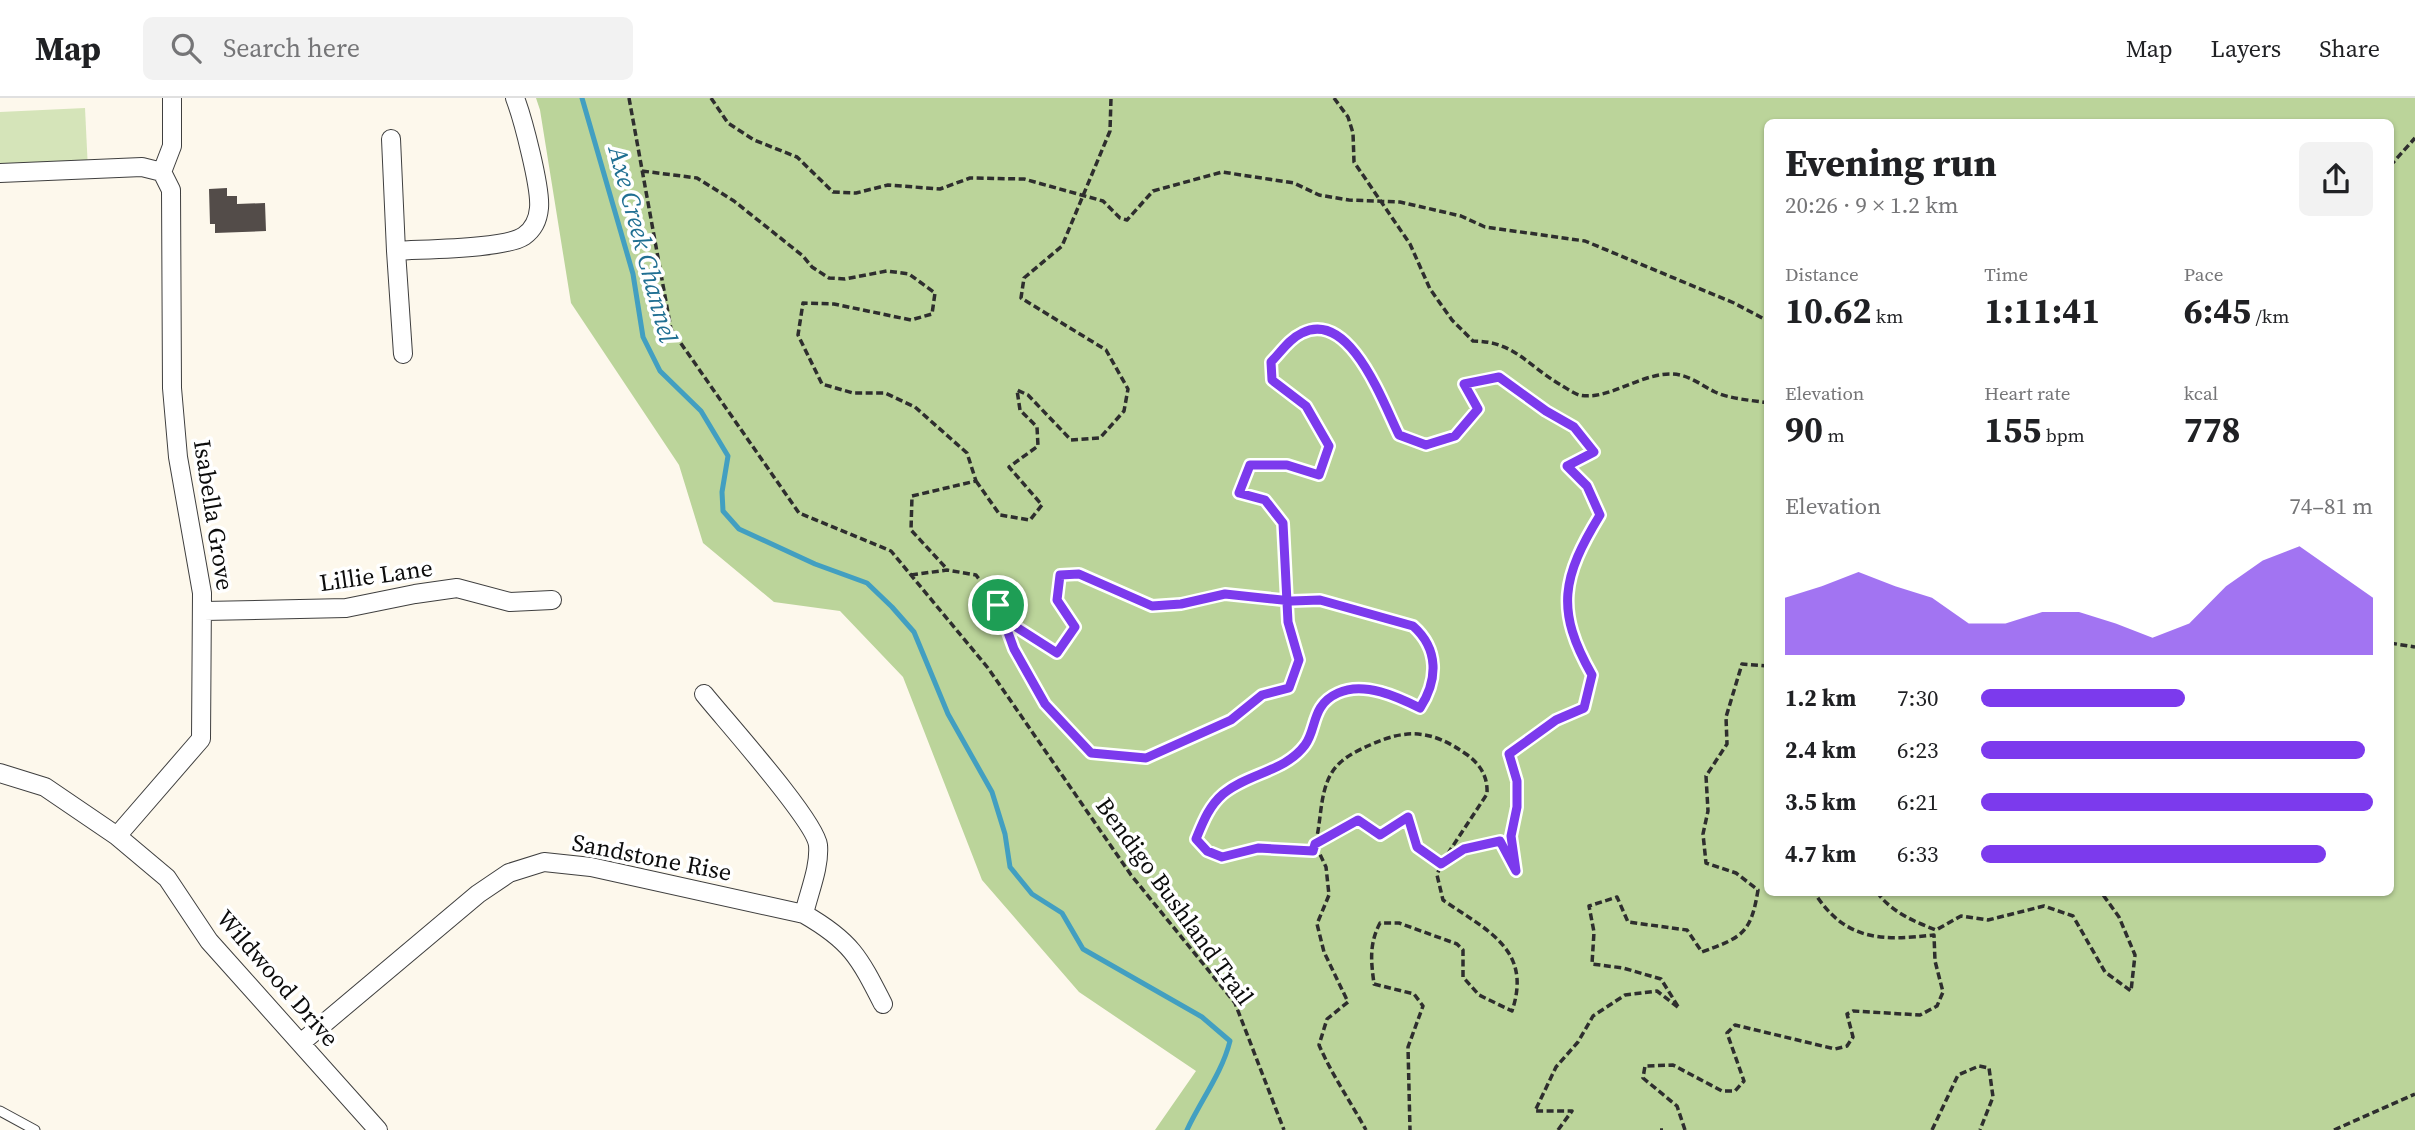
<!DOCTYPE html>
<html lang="en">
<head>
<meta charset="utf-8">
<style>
	body { margin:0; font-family:"Source Serif 4",serif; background:#f2f2f2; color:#202124; height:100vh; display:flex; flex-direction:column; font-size:26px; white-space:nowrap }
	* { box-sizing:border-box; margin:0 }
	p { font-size:23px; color:#757577 }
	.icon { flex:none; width:38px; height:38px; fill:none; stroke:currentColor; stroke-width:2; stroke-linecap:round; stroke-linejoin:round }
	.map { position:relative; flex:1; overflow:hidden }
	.side { position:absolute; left:1764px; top:21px; width:630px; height:777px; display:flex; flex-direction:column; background:#fff; border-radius:10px; box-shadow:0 2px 5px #0004 }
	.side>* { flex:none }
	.pin { position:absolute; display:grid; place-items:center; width:60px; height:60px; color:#fff; margin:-30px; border:4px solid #fff; border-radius:50%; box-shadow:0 2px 7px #0007 }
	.round { display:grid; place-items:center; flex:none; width:74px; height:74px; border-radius:10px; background:#f2f2f2 }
	.overview { display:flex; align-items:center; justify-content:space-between; height:119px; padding:0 21px }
	h1 { font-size:38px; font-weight:700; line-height:52px }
	.stats { display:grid; grid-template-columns:repeat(3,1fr); gap:10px; height:119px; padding:7px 21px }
	.stats div { display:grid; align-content:center }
	.stats b { font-size:35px; font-weight:700 }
	.stats small { font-size:19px; font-weight:400 }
	.stats p { font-size:19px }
	.chart { height:196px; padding:14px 21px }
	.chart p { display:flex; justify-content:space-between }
	.chart svg { width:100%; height:126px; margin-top:7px; fill:#7c3aed; opacity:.7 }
	ul { padding:0 21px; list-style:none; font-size:23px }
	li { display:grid; grid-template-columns:112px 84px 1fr; align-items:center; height:52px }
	li i { height:18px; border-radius:9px; background:#7c3aed }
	header { display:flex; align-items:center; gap:42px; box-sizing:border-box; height:98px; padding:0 35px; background:#fff; border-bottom:2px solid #e0e0e0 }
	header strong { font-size:33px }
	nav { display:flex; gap:38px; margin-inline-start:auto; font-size:24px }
	.search { width:490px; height:63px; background:#f2f2f2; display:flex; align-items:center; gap:18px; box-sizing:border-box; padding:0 24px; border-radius:10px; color:#757577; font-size:26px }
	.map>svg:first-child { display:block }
	.green { fill:#d5e4b9 }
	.forest { fill:#bbd49a; fill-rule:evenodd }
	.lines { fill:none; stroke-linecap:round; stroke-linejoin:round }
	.stream { stroke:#429fc1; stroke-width:5 }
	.building { fill:#534c49 }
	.lane-casing { stroke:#3f3f3f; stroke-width:11 }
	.street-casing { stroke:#3f3f3f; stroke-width:20 }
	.path { stroke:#2e2e2e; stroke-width:3.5; stroke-dasharray:7 3.5; stroke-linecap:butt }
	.lane { stroke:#fff; stroke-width:9 }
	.street { stroke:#fff; stroke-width:18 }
	.route-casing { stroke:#fff; stroke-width:14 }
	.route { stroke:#7c3aed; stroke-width:9 }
	.labels { text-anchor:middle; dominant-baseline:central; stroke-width:7; stroke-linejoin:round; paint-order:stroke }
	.street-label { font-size:24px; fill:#0c0c0c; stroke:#fff }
	.water-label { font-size:26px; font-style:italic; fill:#206f92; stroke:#fff }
</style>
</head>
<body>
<header>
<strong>Map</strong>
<div class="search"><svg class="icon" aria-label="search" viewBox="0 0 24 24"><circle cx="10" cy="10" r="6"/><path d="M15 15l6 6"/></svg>Search here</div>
<nav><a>Map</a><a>Layers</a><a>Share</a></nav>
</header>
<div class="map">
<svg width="2415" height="1032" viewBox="0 0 2415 1032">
	<rect width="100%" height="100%" fill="#fdf8ec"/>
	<!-- green -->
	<path class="green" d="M85,10L88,72L0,73V14Z"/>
	<!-- forest -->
	<path class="forest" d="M536,0H2415V1032H1155L1196,973L1079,894L982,782L903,579L840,513L774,504L703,445L679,367L571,205L540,12ZM1768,24H2390V794H1768Z"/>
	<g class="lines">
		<!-- stream -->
		<path class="stream" d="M582,0L633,176L643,239L660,273L701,313L728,358L722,394L723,413L739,431L815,466L867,485L892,509L914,534L948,616L992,694L1005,736L1010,769L1032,796L1062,815L1083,851L1202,919L1230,943C1222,975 1201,1002 1187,1032"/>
	</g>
	<!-- building -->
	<path class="building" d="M227,90V98H237V106L265,105L266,133L215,135V126H210L209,91Z"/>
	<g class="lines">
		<!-- lane casing -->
		<g class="lane-casing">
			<path id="lane" d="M0,1013L35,1032"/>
		</g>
		<!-- street casing -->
		<g class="street-casing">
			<path id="street" d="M391,41L396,153C422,151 505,151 524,138C534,131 538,122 539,110C541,90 523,21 515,0
				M0,75L142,69L162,74L172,48V0
				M396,153L403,256
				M204,513L346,510L415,496L457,490L510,504L552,502
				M704,596C724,621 815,722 818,747C820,769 809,794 804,816
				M0,675L45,689L117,738L167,780L209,843L378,1032
				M117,738L201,641L202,495L178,359L172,290L171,92L162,74
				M302,944L478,796L509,775L544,764L591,769L804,816C851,843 859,859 883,906"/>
		</g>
		<!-- path -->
		<path class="path" d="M629,0L671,231L799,415L891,453L988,570L1131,777L1235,905L1284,1032
			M711,0L728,25L754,42L797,59L833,94L856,95L888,87L940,91L970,80L1024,81L1103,103L1120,120L1127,122L1153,93L1222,74L1294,85L1319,97L1349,102L1400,104L1461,118L1485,129L1585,143L1734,205L1768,223
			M1334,0L1348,19L1353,35L1354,64L1410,146L1430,191L1452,222L1473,243C1514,243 1528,268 1561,287C1566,290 1573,295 1579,297C1608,303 1638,276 1671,276C1688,276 1701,287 1715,294C1730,301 1751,302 1768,305
			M2390,68L2415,40
			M642,73L697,80L734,103L803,158L812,169L829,180L845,181L887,173L909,176L935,195L932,216L911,222L834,206L803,205L798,237L822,286L853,295H885L915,309L967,355L976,383L912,398L911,432L947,471
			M976,383L1000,417L1030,422L1042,407L1009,369L1038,348L1037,329L1020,312L1017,292L1028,297L1071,342L1100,340L1124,313L1128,291L1106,252L1021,200L1024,180L1062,148L1110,33L1111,0
			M911,477L947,472L976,477L1013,527L1057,555L1075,529L1057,502L1060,477L1079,476L1152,508L1181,506L1225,496L1291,504L1320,502L1413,529C1439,551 1438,582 1421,609C1398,599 1364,583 1338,595C1311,607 1316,631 1305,647C1285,674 1248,675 1223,696C1209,708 1203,724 1196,741L1207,753L1222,759L1258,750L1313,753C1324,724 1316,684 1342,663C1350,656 1361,651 1370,647C1407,630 1432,632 1466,656C1480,666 1488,678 1487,696L1441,766L1437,777L1443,802C1486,832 1533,851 1512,913L1479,897L1463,879V852L1457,846L1399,825H1380C1369,846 1371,863 1374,886L1414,896L1423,908L1408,949L1410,1032
			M998,507L1014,551L1045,606L1091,655L1146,660L1231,623L1262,597L1289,590L1299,562L1288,524L1283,425L1265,402L1239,395L1250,367H1287L1319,377L1329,348L1306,308L1272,282L1271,264C1281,254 1289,241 1302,235C1351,211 1383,305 1399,337L1426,347L1455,338L1478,311L1464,286L1499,279L1546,313L1575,329L1594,354L1567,368L1587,388L1600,417C1562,479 1555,513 1592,577L1584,610L1556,622L1509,656L1516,683L1517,709L1511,738L1516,773L1500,743L1464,751L1441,766L1417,749L1408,719L1380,737L1358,721L1315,746L1326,769L1329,797L1317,826L1324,854L1348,904L1327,921L1319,947C1332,977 1350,1003 1366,1032
			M2390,545L2415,549
			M1877,794C1891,814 1915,824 1936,832L1961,818L1988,822L2044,808L2073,818L2105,874L2131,893L2135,857L2119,819L2101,794
			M1558,1032L1572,1013H1535L1556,969L1578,944L1593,918L1625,897L1657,893L1679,910L1661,881L1623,870L1592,866L1594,834L1589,808L1617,799L1628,824L1687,832L1702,854C1743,839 1751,835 1758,792L1736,775L1706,765L1703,736L1708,713L1706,678L1727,646L1726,619L1742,566L1768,568
			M1660,1032H1663
			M1685,1032L1677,1008L1643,980L1645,968L1673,967L1722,993H1735L1744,983L1727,935L1735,927L1835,951L1847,948L1853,939L1847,916L1853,913L1920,917L1937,908L1943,894L1935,863L1934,837C1881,843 1845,843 1814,794
			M1932,1032L1958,977L1979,968L1989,970L1993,999L1980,1032
			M2334,1032L2415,996"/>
		<!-- lane -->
		<use href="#lane" class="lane"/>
		<!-- street -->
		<use href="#street" class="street"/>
	</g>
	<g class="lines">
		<!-- route casing -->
		<g class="route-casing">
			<path id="route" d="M998,507L1013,527L1057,555L1075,529L1057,502L1060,477L1079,476L1152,508L1181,506L1225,496L1292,503L1320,502L1413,528C1439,551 1438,582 1420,610C1398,599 1364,583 1338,595C1311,607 1317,631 1305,647C1285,674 1248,675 1223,696C1209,708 1203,724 1196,741L1207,753L1222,759L1258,750L1313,753L1315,746L1358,722L1380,737L1408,719L1417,749L1441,766L1464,751L1500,743L1516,773L1511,738L1517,709V683L1509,656L1556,622L1584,610L1592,577C1555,512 1562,479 1600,417L1587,388L1567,368L1594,354L1574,329L1546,313L1499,279L1464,286L1478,311L1455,338L1426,347L1399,337C1383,305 1350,211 1302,235C1289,241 1281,254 1271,264L1272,282L1306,308L1329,348L1319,377L1287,367H1250L1239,395L1265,402L1283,425L1288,524L1299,562L1289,590L1262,597L1231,622L1146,660L1091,655L1045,606L1014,551L998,507"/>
		</g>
		<!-- route -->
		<use href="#route" class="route"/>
	</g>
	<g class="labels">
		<!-- street labels -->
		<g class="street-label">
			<text transform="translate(214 417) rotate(81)">Isabella Grove</text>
			<text transform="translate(376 477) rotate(-8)">Lillie Lane</text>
			<text transform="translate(652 759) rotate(11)">Sandstone Rise</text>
			<text transform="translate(1175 803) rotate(54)">Bendigo Bushland Trail</text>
			<text transform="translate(278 880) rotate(49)">Wildwood Drive</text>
		</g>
		<!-- water labels -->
		<g class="water-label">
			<text transform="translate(643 146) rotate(75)">Axe Creek Channel</text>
		</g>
	</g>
</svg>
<div class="pin" style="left:998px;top:507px;background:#1e9e55"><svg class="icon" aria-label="arrive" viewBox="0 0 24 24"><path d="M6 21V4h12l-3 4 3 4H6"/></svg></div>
<section class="side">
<div class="overview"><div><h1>Evening run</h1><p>20:26 · 9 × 1.2 km</p></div><a class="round"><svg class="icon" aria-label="share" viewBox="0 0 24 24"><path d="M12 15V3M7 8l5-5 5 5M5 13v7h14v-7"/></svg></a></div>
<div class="stats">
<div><p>Distance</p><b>10.62<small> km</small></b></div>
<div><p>Time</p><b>1:11:41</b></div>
<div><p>Pace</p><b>6:45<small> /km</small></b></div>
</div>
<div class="stats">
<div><p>Elevation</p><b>90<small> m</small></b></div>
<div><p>Heart rate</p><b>155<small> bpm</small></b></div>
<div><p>kcal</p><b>778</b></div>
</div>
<div class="chart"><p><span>Elevation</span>74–81 m</p>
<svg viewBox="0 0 160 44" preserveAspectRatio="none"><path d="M0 44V24L10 20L20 15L30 20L40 24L50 33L60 33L70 29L80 29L90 33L100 38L110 33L120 20L130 11L140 6L150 15L160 24V44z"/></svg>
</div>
<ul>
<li><b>1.2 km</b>7:30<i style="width:52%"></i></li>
<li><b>2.4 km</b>6:23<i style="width:98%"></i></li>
<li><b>3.5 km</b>6:21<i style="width:100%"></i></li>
<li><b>4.7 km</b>6:33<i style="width:88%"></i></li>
</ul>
</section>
</div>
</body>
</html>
